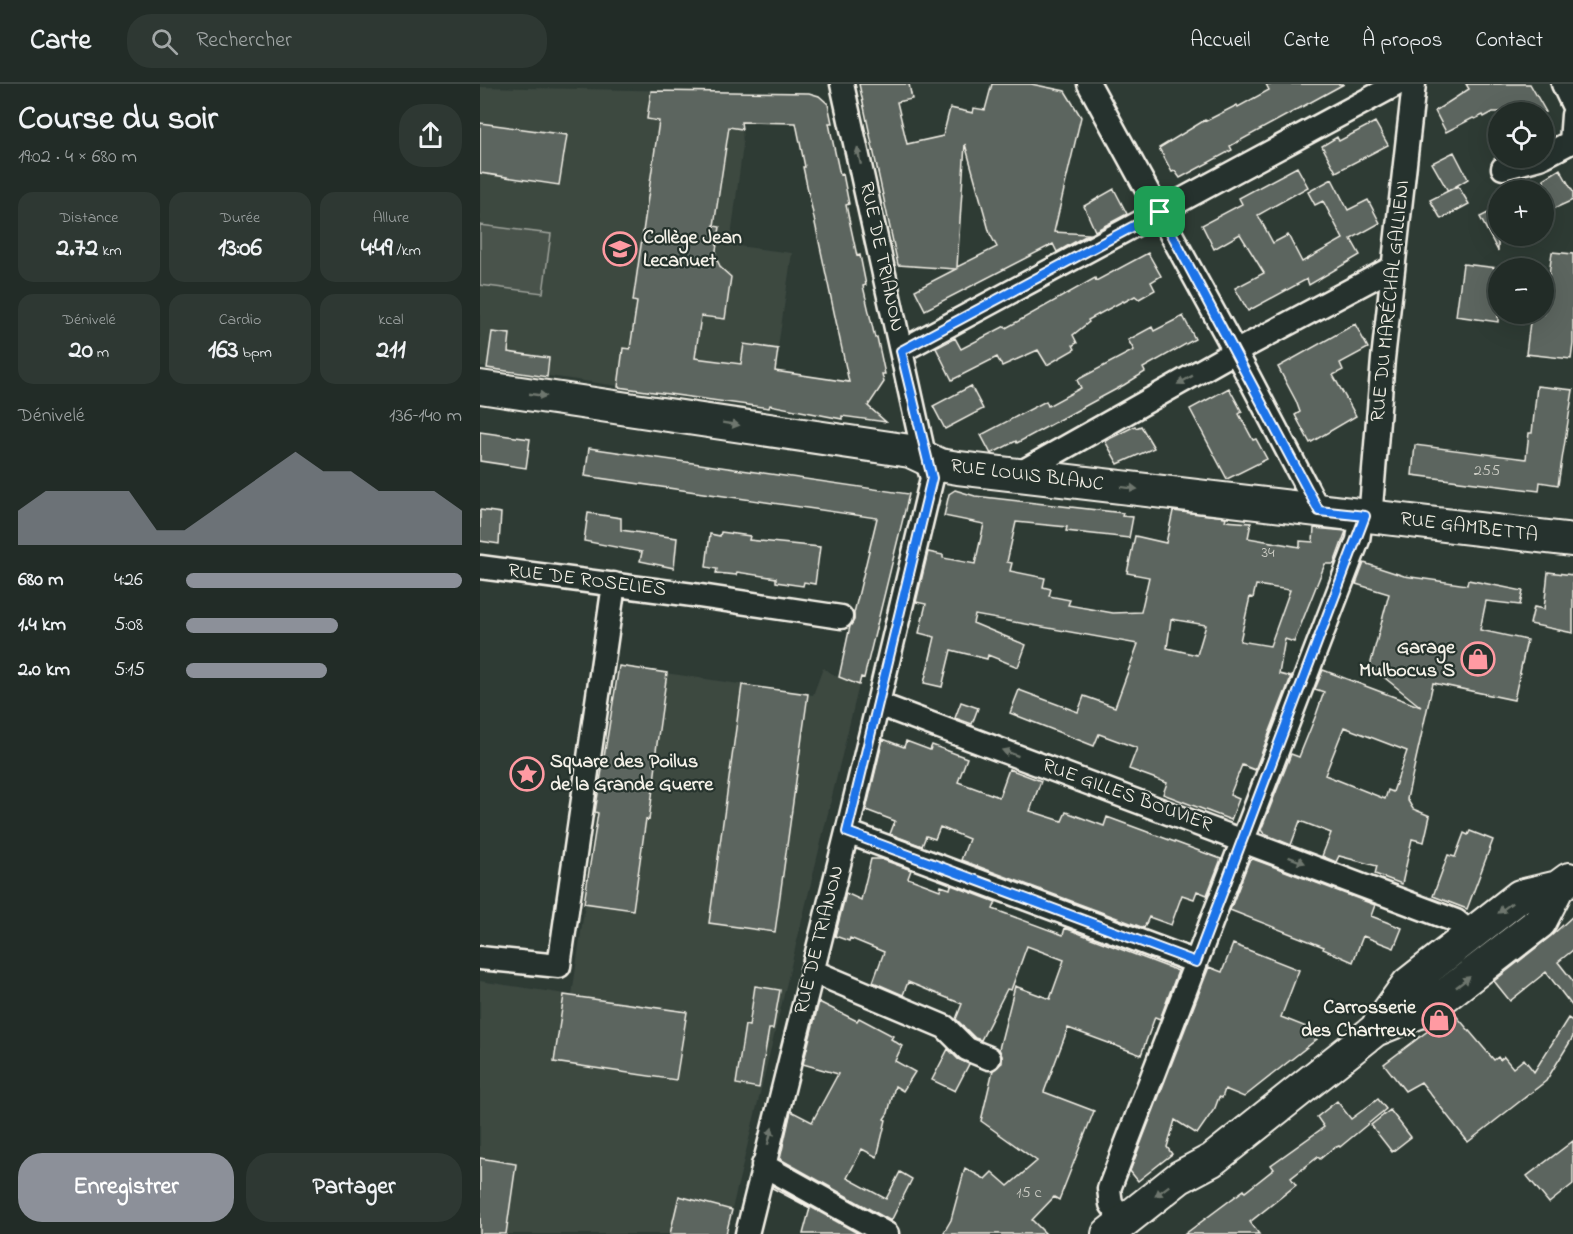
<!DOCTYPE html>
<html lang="fr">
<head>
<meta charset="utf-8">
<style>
	body { margin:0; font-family:"Indie Flower",sans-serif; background:#2e3833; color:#f1f3f6; height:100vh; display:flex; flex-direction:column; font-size:22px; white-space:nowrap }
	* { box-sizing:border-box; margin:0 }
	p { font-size:20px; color:#a2a7a7 }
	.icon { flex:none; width:33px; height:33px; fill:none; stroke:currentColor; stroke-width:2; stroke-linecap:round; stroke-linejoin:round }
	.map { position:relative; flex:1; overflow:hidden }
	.sheet { display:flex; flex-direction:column; background:#222c27; width:480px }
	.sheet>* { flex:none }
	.fabs { position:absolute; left:1008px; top:18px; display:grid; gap:12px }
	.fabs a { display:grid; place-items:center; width:66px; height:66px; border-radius:50%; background:#222c27; box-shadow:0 6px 24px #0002,0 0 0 2px #3f4844; font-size:30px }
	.pin { position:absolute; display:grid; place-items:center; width:51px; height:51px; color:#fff; margin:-26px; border-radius:12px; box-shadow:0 3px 9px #0006 }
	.round { display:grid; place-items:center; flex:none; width:63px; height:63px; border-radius:24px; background:#2e3833 }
	.head { display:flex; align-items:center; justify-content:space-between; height:102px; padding:0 18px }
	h1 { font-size:33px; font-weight:700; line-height:45px }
	.stats { display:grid; grid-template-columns:repeat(3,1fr); gap:9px; height:102px; padding:6px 18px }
	.stats div { display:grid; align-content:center; border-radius:15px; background:#2e3833; text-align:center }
	.stats b { font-size:26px; font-weight:700 }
	.stats small { font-size:16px; font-weight:400 }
	.stats p { font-size:16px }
	.chart { height:168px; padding:12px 18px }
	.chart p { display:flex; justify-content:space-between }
	.chart svg { width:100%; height:108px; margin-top:6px; fill:#8c9099; opacity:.7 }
	.action { display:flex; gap:12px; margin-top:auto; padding:12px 18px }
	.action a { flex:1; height:69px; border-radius:24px; background:#8c9099; color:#fff; font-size:24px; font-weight:700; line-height:69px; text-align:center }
	.action a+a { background:#2e3833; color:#f1f3f6 }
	ul { padding:0 18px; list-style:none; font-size:20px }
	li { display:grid; grid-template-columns:96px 72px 1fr; align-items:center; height:45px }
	li i { height:15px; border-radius:8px; background:#8c9099 }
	header { display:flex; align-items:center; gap:36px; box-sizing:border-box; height:84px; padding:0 30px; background:#222c27; border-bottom:2px solid #3f4844 }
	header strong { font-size:28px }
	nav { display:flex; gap:33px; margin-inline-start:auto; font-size:21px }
	.search { width:420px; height:54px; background:#2e3833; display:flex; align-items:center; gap:15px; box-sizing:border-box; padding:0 21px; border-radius:24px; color:#a2a7a7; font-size:22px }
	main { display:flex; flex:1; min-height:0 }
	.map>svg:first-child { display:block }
	.built { fill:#3c4841 }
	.green { fill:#48524c; stroke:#9ea29a; stroke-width:1.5 }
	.building { fill:#5c655e; stroke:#f4f1e8; stroke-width:1.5; fill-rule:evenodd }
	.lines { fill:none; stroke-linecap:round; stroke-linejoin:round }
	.street-casing { stroke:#f4f1e8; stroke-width:27 }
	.secondary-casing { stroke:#f4f1e8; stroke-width:36 }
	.street { stroke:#26332d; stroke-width:22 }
	.secondary { stroke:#26332d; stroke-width:32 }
	.oneway { fill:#6e766e }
	.route-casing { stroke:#fff; stroke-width:12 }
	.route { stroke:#1a73e8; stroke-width:8 }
	.labels { text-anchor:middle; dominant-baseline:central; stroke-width:4.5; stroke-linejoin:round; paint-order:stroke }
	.number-label { font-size:16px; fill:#cecec6 }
	.poi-label { font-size:20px; font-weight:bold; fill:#f4f1e8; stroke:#26332d; text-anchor:start }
	.street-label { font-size:20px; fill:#f4f1e8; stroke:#26332d }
</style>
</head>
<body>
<header>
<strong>Carte</strong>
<div class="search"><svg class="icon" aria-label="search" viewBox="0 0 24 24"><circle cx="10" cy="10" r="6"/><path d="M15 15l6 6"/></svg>Rechercher</div>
<nav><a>Accueil</a><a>Carte</a><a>À propos</a><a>Contact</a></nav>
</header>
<main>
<section class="sheet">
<div class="head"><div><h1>Course du soir</h1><p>19:02 · 4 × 680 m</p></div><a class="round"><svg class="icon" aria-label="share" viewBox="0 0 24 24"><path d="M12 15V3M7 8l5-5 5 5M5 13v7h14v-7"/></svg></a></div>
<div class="stats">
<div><p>Distance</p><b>2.72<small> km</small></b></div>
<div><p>Durée</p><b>13:06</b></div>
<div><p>Allure</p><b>4:49<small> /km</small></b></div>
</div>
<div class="stats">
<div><p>Dénivelé</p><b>20<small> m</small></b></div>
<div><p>Cardio</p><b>163<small> bpm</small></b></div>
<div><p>kcal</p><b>211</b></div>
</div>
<div class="chart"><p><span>Dénivelé</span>136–140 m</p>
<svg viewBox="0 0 160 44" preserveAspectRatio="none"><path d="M0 44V30L10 22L20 22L30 22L40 22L50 38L60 38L70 30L80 22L90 14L100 6L110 14L120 14L130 22L140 22L150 22L160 30V44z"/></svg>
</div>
<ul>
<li><b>680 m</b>4:26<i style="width:100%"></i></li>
<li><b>1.4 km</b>5:08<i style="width:55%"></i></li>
<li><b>2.0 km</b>5:15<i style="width:51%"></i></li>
</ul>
<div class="action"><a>Enregistrer</a><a>Partager</a></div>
</section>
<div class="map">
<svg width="1093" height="1150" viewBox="0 0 1093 1150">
	<rect width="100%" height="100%" fill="#2e3b34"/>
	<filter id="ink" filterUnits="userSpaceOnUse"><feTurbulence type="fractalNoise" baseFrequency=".0167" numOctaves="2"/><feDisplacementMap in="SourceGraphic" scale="12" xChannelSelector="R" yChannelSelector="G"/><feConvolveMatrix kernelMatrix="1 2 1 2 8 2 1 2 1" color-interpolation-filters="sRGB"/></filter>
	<g filter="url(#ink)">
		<!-- built -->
		<path class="built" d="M0,3L260,8L263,61L250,161L312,169L289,324L0,282Z
			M139,582L333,611L343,584L356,592L379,601L246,1150H0V897L92,911L118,729L115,728Z"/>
		<!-- green -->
		<path class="green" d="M0,141L71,150L63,209L0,201Z"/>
		<!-- building -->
		<path class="building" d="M379,0H429L432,15L417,18L427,60L463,52L470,24L493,29L494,24L505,26L512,0H551L585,7L601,33L574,148L609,150L577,168L573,160L445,226L435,206L476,185L418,181ZM485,60L510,150L517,163L477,183Z
			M786,0H864L750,62L752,66L700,94L695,87L692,88L679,64L725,36L726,37L757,21L758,23L789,6Z
			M986,0H1050L1066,28H1013L1004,33L1003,31L995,35L993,34L966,48L955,27L989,5Z
			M171,7L329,9L339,12L348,20L352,39H349L352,54L360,91L363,90L369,120L366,121L369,135L377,172L380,171L386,201L383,202L395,254L397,253L405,290H402L404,298L388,322L406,338L362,332V335L290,321L289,324L138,303L143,264L150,265L157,218L153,217L179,37L167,35ZM261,38L316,39L325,83H323L369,298L295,287L298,265L264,260L261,280L215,274L221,232L245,235L251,193L241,184L235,172L240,143L234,142L249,43L262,45Z
			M895,38L908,61L856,88L842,62L857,53L859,57Z
			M0,39L87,51L79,101L0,89Z
			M974,68L988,95L968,107L952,79Z
			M817,83L828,103L778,131L793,159L808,151L822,178L863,155L843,117L835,121L828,108L852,95L868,126L888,116L900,139L871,155L880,171L829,201L827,195L768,227L755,204L784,189L760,150L734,165L722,141L762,120L759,114Z
			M1080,85L1093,108V116L1064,129V95Z
			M978,102L989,120L961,135L950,116Z
			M634,105L647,130L615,147L604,122Z
			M1018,124V167L1000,133Z
			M1072,168L1093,170V260L1091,275L1046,270L1051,230H1064V190L1069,191Z
			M668,169L681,192L671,198L675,206L659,215L655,212L644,218L643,217L608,236L609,238L593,251L597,259L593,261L595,265L567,281L558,266L522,282L517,273L472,296L456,264L475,254L481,265L525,242L526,244L615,194L616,197Z
			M983,180L1018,184V238L976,232Z
			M703,232L715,255L663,284L665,288L644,301L537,359L536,357L511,370L501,351L566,317L568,322L601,304L597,296L654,266L648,256L672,243L674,247Z
			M875,240L888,264L860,279L863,286L853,291L876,332L830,359L815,331L820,328L816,317L798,283Z
			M12,248L30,250L28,268L69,274L67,293L7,284Z
			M491,302L503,325L465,345L453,322Z
			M1057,302L1093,306L1078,401L1060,398L1059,407L932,391L935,361L1046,375L1049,349H1052Z
			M749,304L762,328L759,330L773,356L776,355L787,375L747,395L710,325Z
			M655,342L656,344L661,342L674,364L638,380L625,357Z
			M0,348L50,355L46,384L0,377Z
			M109,364L429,410L384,594L381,593L379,601L359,593L370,542L374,536V529L397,434L105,392Z
			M475,406L495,412L643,429L642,432L653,433L649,454L586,447L587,443L536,438L527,478L532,479L530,487L565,494L563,503L571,505L569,512L590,516L588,521L633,529L661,528L669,493L647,489L655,452L686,459L693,427L746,433L745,437L771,439L768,454L820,463V457L833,458L834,444L866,447L854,480H845L814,558L805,555L799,590L811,593L775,686L762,681L750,711L759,715L751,736L683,710L687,699L649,685L657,664L619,650L614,662L530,629L539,606L598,628L604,612L635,623L658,560L495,531L493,539L546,561L538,583L508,571L507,575L471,566L462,603L444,599L455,553L439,549L446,520L436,518L448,468L463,471V474L495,480L504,440L464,432L469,410ZM776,501L810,506L790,562L760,557L770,513L773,514ZM691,535L726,541L717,571L687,564Z
			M0,426L21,429L19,460L0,457Z
			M108,429L141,434V446L197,454L194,484L160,477L162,468L104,457Z
			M241,448L270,452L269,456L340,463L335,500L324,498L323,502L296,498V494L257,488L256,491L236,489L237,485L226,483L230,450L240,452Z
			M884,479L924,492L987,501L988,496L1043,507L1040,521L1006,517L1000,546L1047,556L1034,616L953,599L927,715L933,725L950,732L944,758L932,755L922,800L895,790L897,782L859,772L856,778L842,772L851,749L820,737L811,761L784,750L781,746L811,670L819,673L836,631L844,608L835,605L843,586L941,623L890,582L909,510L876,500ZM864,643L927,667L913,708L908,706L905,715L845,691Z
			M1068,488L1093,491V549L1050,540L1054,523L1064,525Z
			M139,582L187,589L174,681H176L169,736L166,735L153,826L104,819L118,729L115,728Z
			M262,601L328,610L295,848L229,839Z
			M481,618L498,624L492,640L475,634Z
			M403,655L424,663L426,657L450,666L452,661L487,674L478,698L519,713L529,685L561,697L550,727L582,737L586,728L624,742L627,733L741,775L727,811L717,807L714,815L702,811L691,841L669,833L664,844L481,776L489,755L460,743L455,755L446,752L442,762L410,750L415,737L386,726Z
			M990,747L1013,756L987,825L953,812L968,771L975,773L984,749L988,751Z
			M391,775H401L431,786L428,794L460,806L461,802L470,805L471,801L516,818L513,825L583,851L585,844L698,887L680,935L675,933L661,971L588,944L564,1008L614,1027L579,1116L574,1113L552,1136L566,1150H463L471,1136L485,1084L505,1095L512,1088L528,1102L557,1077L501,1037L513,986L522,979V972L519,965L535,902L570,915L584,876L547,862L531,906L527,905L501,956L495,954L476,935L482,920L428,898L423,911L393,898L404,868L370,854L369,857L355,852L366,809L381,816Z
			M773,775L895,821L891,832L922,844L914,864L883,852L873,878L843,865L844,863L750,826L769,777Z
			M1093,832V866L1078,878L1093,897V923L1066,888L1030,917L1014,897L1071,852Z
			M753,860L819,886L801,933L829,944L837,955L764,1013L745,1005L742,1014L739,1013L735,1024L717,1050L695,1036L687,1063L692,1070L658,1097L650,1087L729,883L742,888Z
			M275,902L300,906L293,945H289L279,1004L256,1000L265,941L269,942Z
			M84,911L207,928L196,996L74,978Z
			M339,918L377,937L379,934L413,952L411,955L422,962L415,977L435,988L423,1007L415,1002L408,1029L404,1035L406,1036L397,1073L382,1065L367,1094L406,1115L420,1088L432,1095L411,1137L300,1075L311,1027L332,1038L358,990L323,980Z
			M973,928L1014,976L1018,973L1020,976L1024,973L1033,984L1044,975L1054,988L1088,934L1093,937V953L1066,997L988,1058L941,998L925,1007L904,980Z
			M468,965L478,975L489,980L475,1007L452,996Z
			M898,1015L906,1025L860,1063L859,1062L852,1065L840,1075L838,1073L811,1094L816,1101L770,1138L779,1150H705L764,1106L765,1108L794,1085L791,1081L844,1043L837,1033L857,1017L871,1035Z
			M910,1026L931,1053L912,1068L891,1041Z
			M1093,1057V1100L1069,1119L1047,1092Z
			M0,1074L36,1080L26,1150H0Z
			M293,1102L379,1150H323L330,1124L292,1104Z
			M199,1112L252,1126L246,1150H190Z"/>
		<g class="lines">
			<!-- street casing -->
			<g class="street-casing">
				<path id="street" d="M609,0L762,280L839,427
					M1083,0L1093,21
					M1064,72L1091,58L1093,31
					M1023,84L1060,74
					M421,267L917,0
					M538,390L742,275L912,184
					M0,483L213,511L361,533
					M398,620L976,837L992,850
					M367,748L716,878
					M0,874L79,882L134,500
					M332,887L465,943L487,965L509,974
					M283,1081L407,1150
					M644,1138L631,1120L629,1105L878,456L880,442L891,423L903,275L934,0
					M267,1150L369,740L452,394L442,362L362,0"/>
			</g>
			<!-- secondary casing -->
			<g class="secondary-casing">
				<path id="secondary" d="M0,303L430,367L460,381L478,384L1093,456
					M895,946L928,900L947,885L1040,812L1078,803L1089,795
					M628,1150L700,1093L732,1076L895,946L949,924L1060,838L1078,803"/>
			</g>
			<!-- street -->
			<use href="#street" class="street"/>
			<!-- secondary -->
			<use href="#secondary" class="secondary"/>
		</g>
		<!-- one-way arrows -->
		<defs><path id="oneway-solid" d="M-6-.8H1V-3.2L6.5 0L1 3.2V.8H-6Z" transform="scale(1.5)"/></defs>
		<g class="oneway">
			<use href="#oneway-solid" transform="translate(379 72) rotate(-102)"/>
			<use href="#oneway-solid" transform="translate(705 296) rotate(151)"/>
			<use href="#oneway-solid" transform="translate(58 311) rotate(8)"/>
			<use href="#oneway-solid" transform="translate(251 340) rotate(9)"/>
			<use href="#oneway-solid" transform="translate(649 404) rotate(7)"/>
			<use href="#oneway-solid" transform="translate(530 669) rotate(-160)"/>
			<use href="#oneway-solid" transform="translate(817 776) rotate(21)"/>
			<use href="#oneway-solid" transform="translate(1025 824) rotate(143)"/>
			<use href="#oneway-solid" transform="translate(983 898) rotate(-38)"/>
			<use href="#oneway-solid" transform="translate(290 1052) rotate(-76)"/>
			<use href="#oneway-solid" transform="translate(682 1107) rotate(143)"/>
		</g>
	</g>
	<g class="lines" filter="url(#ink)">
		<!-- route casing -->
		<g class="route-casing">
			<path id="route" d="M680,128L839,427L885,432L716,878L367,748L452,394L421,267Z"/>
		</g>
		<!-- route -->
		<use href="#route" class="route"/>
	</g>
	<!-- icons -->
	<defs>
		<g id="school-ring" transform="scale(1.725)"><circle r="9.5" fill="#26332d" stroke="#ff9aa2" stroke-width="1.5"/><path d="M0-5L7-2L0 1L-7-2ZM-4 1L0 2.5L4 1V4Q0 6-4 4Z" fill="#ff9aa2"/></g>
		<g id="shop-ring" transform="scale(1.725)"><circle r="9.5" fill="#26332d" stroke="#ff9aa2" stroke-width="1.5"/><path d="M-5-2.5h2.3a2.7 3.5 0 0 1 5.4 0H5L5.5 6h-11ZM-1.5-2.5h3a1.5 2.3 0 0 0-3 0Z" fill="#ff9aa2"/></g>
		<g id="sight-ring" transform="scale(1.725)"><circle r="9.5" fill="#26332d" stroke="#ff9aa2" stroke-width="1.5"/><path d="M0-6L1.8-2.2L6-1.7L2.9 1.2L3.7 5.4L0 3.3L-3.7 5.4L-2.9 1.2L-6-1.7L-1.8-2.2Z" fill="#ff9aa2"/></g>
	</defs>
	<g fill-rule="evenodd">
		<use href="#school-ring" x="140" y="165"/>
		<use href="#shop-ring" x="998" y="575"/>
		<use href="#sight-ring" x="47" y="690"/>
		<use href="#shop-ring" x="959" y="936"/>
	</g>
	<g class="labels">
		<!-- number labels -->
		<g class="number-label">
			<text x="1007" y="387">255</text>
			<text x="788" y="469">34</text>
			<text x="549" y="1109">15 c</text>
		</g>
		<!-- poi labels -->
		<g class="poi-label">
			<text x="163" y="154">Collège Jean<tspan x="163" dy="23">Lecanuet</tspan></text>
			<text x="975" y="564" text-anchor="end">Garage<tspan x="975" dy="23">Mulbocus S</tspan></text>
			<text x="70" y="678">Square des Poilus<tspan x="70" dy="23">de la Grande Guerre</tspan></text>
			<text x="936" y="924" text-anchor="end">Carrosserie<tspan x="936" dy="23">des Chartreux</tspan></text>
		</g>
		<!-- street labels -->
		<g class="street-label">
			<text transform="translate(401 173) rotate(78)">RUE DE TRIANON</text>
			<text transform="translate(911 217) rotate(-84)">RUE DU MARÉCHAL GALLIENI</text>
			<text transform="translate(547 392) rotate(7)">RUE LOUIS BLANC</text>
			<text transform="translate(989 444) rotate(7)">RUE GAMBETTA</text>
			<text transform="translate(107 497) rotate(7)">RUE DE ROSELIES</text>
			<text transform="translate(647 712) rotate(20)">RUE GILLES BOUVIER</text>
			<text transform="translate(340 856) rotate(-76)">RUE DE TRIANON</text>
		</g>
	</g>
</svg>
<div class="fabs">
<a><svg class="icon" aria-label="locate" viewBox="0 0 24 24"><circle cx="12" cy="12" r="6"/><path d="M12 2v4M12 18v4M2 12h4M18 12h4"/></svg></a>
<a>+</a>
<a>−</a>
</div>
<div class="pin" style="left:680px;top:128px;background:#1e9e55"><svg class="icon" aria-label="arrive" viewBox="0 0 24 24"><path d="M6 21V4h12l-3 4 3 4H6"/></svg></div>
</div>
</main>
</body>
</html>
